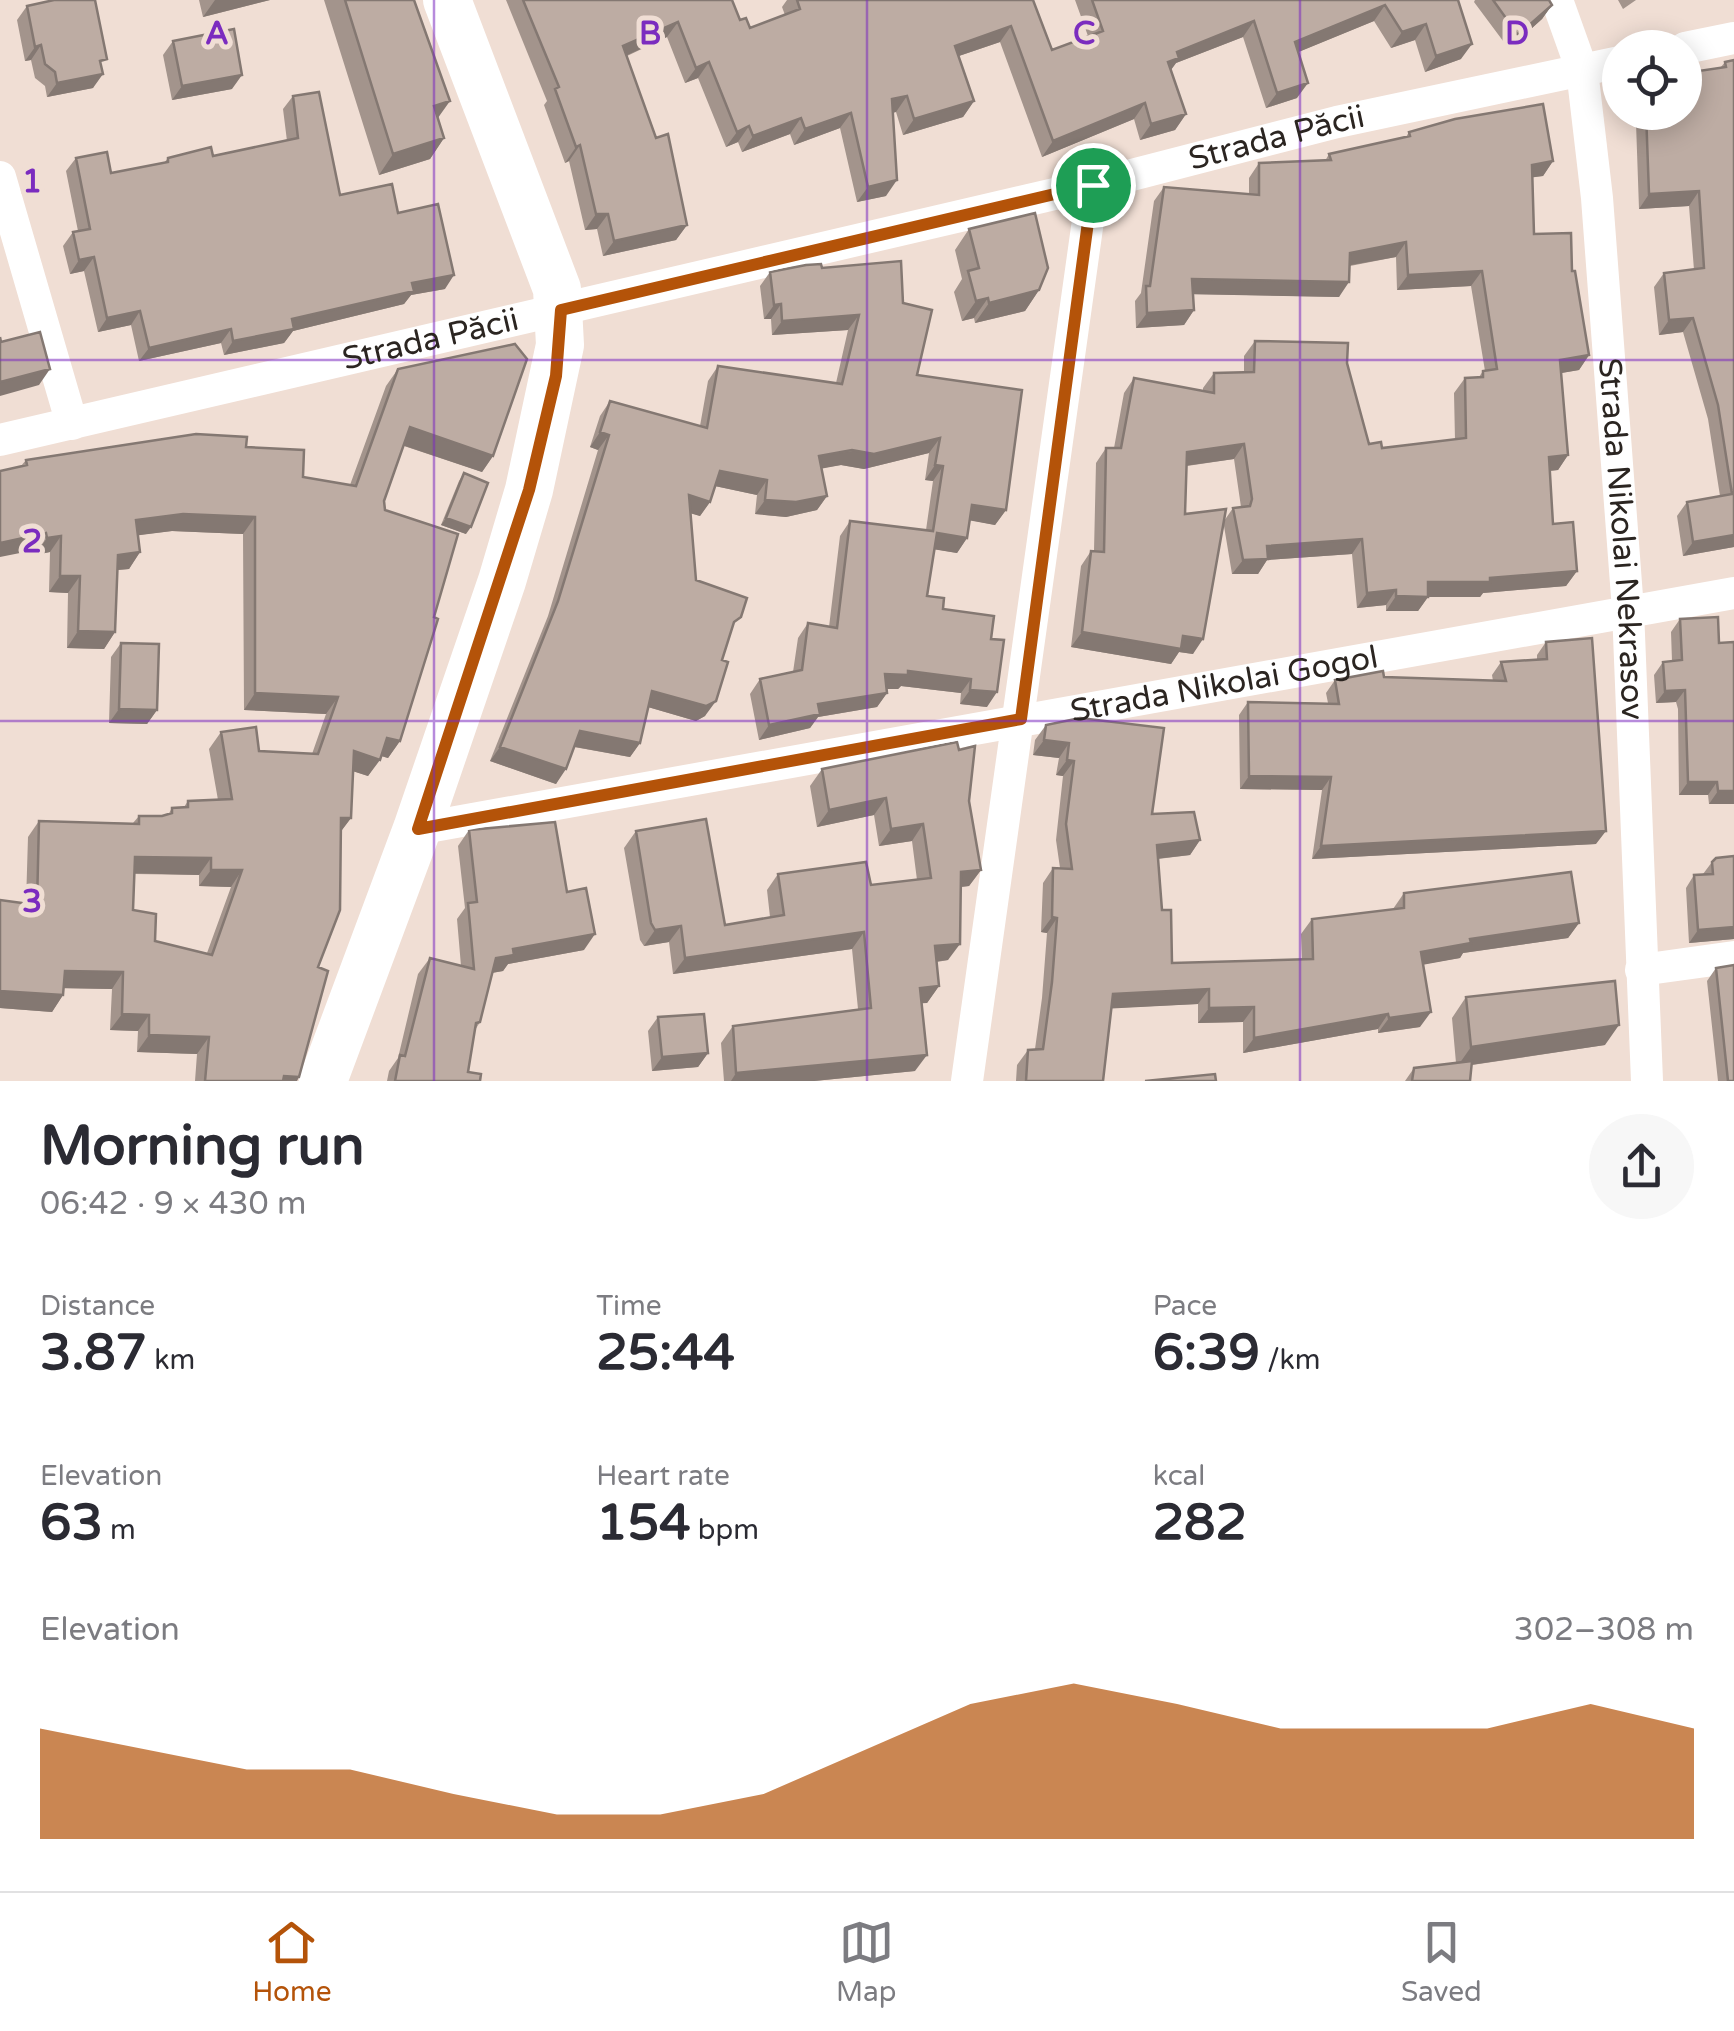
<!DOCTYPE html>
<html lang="en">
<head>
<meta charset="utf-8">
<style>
	body { margin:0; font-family:"Varela Round",sans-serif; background:#f7f7f7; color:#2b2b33; height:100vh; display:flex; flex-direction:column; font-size:38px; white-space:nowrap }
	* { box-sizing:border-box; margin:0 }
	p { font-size:32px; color:#7c7c81 }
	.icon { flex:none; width:55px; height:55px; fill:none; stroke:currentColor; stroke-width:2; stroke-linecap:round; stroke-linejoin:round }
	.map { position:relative; height:1081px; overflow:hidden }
	.panel { display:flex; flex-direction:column; background:#fff; flex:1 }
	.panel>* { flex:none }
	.fabs { position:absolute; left:1602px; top:30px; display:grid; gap:20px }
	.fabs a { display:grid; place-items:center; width:100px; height:100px; border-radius:50%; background:#fff; box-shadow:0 5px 25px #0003; font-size:50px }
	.pin { position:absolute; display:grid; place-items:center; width:85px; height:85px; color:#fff; margin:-42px; border:5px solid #fff; border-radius:50%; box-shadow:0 2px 10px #0007 }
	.round { display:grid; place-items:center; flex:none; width:105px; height:105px; border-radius:52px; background:#f7f7f7 }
	.head { display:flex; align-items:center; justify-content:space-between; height:170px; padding:0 40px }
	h1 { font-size:55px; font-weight:800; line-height:75px }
	.figures { display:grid; grid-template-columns:repeat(3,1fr); gap:15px; height:170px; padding:10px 40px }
	.figures div { display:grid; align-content:center }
	.figures b { font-size:50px; font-weight:800 }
	.figures small { font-size:28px; font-weight:400 }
	.figures p { font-size:28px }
	.chart { height:280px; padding:20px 40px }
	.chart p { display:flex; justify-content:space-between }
	.chart svg { width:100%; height:180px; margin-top:10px; fill:#b45309; opacity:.7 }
	.tabs { display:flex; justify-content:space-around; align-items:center; height:140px; border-top:2px solid #e1e1e2; background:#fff; font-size:28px; color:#7c7c81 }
	.tabs a { display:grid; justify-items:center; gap:5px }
	.tabs .on { color:#b45309 }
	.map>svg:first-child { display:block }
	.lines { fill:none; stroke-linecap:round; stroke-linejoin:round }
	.minor { stroke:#fff; stroke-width:32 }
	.secondary { stroke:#fff; stroke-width:48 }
	.wall { fill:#a3948c; fill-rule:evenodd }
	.shaded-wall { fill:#847872 }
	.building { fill:#bdaca3; stroke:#847872; stroke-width:2.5; fill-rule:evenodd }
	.route-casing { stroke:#fff; stroke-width:20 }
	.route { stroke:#b45309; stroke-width:12 }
	.grid { fill:none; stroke:#7b2cbf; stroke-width:2.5; stroke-opacity:0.55 }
	.labels { text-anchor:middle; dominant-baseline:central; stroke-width:10; stroke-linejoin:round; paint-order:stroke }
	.street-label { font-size:32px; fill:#2b2521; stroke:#f0ded4 }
	.grid-label { font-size:32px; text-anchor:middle; font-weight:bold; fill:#7b2cbf; stroke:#f0ded4; stroke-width:10; stroke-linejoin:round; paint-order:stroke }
</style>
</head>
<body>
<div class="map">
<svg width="1734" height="1081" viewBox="0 0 1734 1081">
	<rect width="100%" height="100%" fill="#f0ded4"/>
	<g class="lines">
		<!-- minor -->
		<g class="minor">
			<path id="s1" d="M1557,0L1582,70L1597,198L1628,610L1647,1081"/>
			<path d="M1685,48L1734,38"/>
			<path d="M0,177L72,424"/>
			<path id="s2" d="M0,440L1093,185L1337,122L1620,62"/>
			<path id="s3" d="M417,829L1734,593"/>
			<path d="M1641,970L1734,957"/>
			<path d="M967,1081L1093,185"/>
		</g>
		<!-- secondary -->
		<path class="secondary" d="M323,1081L417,829L502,581L529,490L560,345L557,289L447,0"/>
	</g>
	<!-- wall -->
	<path class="wall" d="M199,0H270L203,17Z
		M324,0H414L438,118L444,138L430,159L379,175Z
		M506,0H732L740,20L750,28L785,15L782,7L787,0H1033L1052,50L1088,36L1075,0H1458L1461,59L1425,72L1415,40L1391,48L1374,21L1298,52L1297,98L1266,108L1243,37L1176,63L1170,71L1186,114L1175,130L1140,140L1134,119L1042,157L1000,42L959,56L974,101L963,117L903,135L896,112L893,113L886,196L857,202L840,128L794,145L790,134L742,152L738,142L726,147L698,78L685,83L667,37L627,56L687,225L676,240L603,256L597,229L585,230L569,161L565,163L544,105L547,101Z
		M1475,0H1549L1552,5L1542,19L1509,49L1474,2Z
		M1618,0H1636L1623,9Z
		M27,6L101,67L93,88L47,97L45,86L35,78L31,60L25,61L17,20Z
		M173,41L232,89L172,100L163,55Z
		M1725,62L1734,547L1683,556L1677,516L1687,502L1720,496L1708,419L1683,332L1659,335L1654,287L1664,273L1694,270L1689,206L1639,209L1636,123H1629L1628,112H1685Z
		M293,96L340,195L398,213L445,289L411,295L404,304L293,331L284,343L224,355L221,343L139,361L131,325L98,332L84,271L70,274L63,246L73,232L78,231L66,171L76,158L111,173L164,163L168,158L213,156L287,141L283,109Z
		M1409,132L1553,161L1543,176L1532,177L1534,234L1572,271L1589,355L1579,370L1561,373L1568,455L1558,470L1549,471L1553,524L1577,571L1566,586L1483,593L1480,597H1428L1418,611H1386V605L1357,608L1352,554L1267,560L1258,574H1232L1224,526L1193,654L1179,652L1171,664L1071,647L1081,566L1091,551H1094L1096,463L1106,448H1114L1124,393L1134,378L1203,391V388L1214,373L1244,372V356L1255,341L1347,363L1369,444L1382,448L1455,440L1454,393L1465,378L1479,377L1483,371H1485L1471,286L1397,290L1396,257L1350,266L1339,297L1193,294L1194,310L1184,325L1136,328L1135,301L1141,293L1154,201L1164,187L1249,194V178L1259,163L1325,161L1329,154L1406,137ZM1234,459L1241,507L1233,508L1224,521L1185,514L1187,466Z
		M969,229L1039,290L1025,311L975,323L974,318L962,321L954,292L962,279L955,250Z
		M822,268L903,303L917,375L1006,510L995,525L970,520L967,538L957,553L934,549L927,596L943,609L991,639L987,707L960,704L961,693L901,686L898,689H887V693L877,707L818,717L810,728L759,740L750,694L760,679L793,672L798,638L808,623L829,627L840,536L850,521L926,530L933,481L925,480L929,453L864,469L841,465L822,468L827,496L817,510L786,517L755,514L757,495L715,486L710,502L700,516L691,513L696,580L730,632L705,716L696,721L648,707L640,743L630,757L574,747L556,784L490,761L548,616L598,450L590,447L600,416L610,401L700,426L708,381L718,366L836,383L848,330L772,335L771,319H764L760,286L770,272Z
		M398,369L493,456L482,472L404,446L384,501L400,741L388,758L381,756L368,776L353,771L351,818L341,831L318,967L297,1081H195L197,1054L137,1052L138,1031L110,1030L112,989L64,988L63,995L52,1012L0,1008V900L26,903L28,837L39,821L133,823L139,816H162L168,815L172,808L184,807L188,801L218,800L209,749L221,732L259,751L312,754L326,714L244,710L243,534L172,531L138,535L140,552L129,569L117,570L115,632L104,649L67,648L68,593L49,592L50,552L35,555L21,466L26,460L246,447L303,477L350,485L386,386ZM135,874L199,875V886L231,887L207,953L155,941L133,910Z
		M464,473L466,534L441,525L459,481Z
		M1680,619L1719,643L1734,642V804H1709L1708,795H1679L1678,709L1676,702L1656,703L1654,675L1663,662L1672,661L1671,632Z
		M1546,642L1596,844L1312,859L1322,790L1240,789L1239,715L1248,702L1328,703L1326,693L1335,680L1384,677L1493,681L1492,675L1501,662L1537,659V655Z
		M121,643L157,710L147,724L109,723L111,657Z
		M1046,725L1152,814L1200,840L1190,855L1158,859L1162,910L1172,963L1302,959L1301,934L1312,919L1393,909L1404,893L1579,923L1568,938L1463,953L1460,958L1424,964L1420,1027L1378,1033V1029L1243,1053V1022L1198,1023V1004L1111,1008L1103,1081H1016L1017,1065L1028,1050L1035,1049L1042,998L1047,933L1041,932L1043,883L1053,868H1060L1056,840L1063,776L1056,775L1059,758L1033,755L1035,740Z
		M822,769L969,801L981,870L969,886L961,887L948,960L937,962L939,986L927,1003H921L915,1071L814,1081H724L721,1043L733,1026L858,1009L852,949L673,974L669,942L644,946L640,940L624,848L636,831L725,925L770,917L767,890L778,874L871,885L917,880L912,841L879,846L874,815L817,827L810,786Z
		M469,830L567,892L584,950L508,964L503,971L492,973L480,1022L475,1030L468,1072L480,1081H387L389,1071L398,1058L418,974L430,958L461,966L457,919L465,908L458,846Z
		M1734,856V939L1689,943L1686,888L1694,875L1703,874L1712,862Z
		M1716,968L1734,1081H1718L1707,981Z
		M1466,997L1605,1045L1472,1065L1470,1081H1405L1414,1068L1456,1063L1452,1018Z
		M658,1017L708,1053L698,1067L652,1071L648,1031Z"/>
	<!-- shaded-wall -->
	<path class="shaded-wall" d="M215,0H270L203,17Z
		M1385,5L1374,21L1284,58L1295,42Z
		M1552,5L1542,19L1509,49L1518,35Z
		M1254,21L1243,37L1176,63L1168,74L1157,78L1177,52Z
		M678,22L667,37L612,62L623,46Z
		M1426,24L1415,40L1391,48L1402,32Z
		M1011,26L1000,42L944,61L955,46Z
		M1472,44L1461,59L1425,72L1436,56Z
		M41,45L31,60L25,61L35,47Z
		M709,62L698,78L685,83L696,68Z
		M103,74L93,88L47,97L57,83Z
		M242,75L232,89L172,100L182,86Z
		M1308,83L1297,98L1266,108L1277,93Z
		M907,96L896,112L881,114L892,99Z
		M450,101L435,122L434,106Z
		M974,101L963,117L903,135L914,119Z
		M1145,103L1134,119L1042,157L1053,141Z
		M1636,112H1643L1636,123H1629Z
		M851,113L840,128L794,145L805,129Z
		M1186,114L1175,130L1140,140L1151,124Z
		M801,118L790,134L742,152L753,136Z
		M749,126L738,142L726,147L737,132Z
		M444,138L430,159L379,175L393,154Z
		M580,145L569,161L565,163L576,147Z
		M1553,161L1543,176L1521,179L1532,165Z
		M897,180L886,196L857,202L868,187Z
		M1699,191L1689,206L1639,209L1649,194Z
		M596,214H608L597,229L585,230Z
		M687,225L676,240L603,256L614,241Z
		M1406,242L1396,257L1340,267L1350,253Z
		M94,257L84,271L70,274L79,260Z
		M1482,271L1471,286L1397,290L1408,275Z
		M454,275L445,289L411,295L404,304L293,331L284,343L224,355L233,341L292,319L412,283Z
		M1192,279L1349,282L1339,297L1182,294Z
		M1039,290L1025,311L975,323L989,303Z
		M988,298L974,318L962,321L976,301Z
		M781,304L771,319H764L774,305Z
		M1194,310L1184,325L1136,328L1147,313Z
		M140,311L131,325L98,332L107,318Z
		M859,315L848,330L772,335L782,321Z
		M1693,318L1683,332L1659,335L1669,320Z
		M231,329L221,343L139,361L149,348Z
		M1589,355L1579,370L1550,375L1560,360Z
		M50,369L39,385L0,396V382Z
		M410,427L493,456L482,472L399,444Z
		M600,432L609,435L598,450L590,447Z
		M940,438L929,453L864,469L841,465L809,471L819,456Z
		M1244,444L1234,459L1177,467L1187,452Z
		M1568,455L1558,470L1538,472L1549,457Z
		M935,465L943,466L933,481L925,480Z
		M720,471L767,480L757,495L710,485Z
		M689,495L710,502L700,516L679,510Z
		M827,496L817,510L786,517L755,514L765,500Z
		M972,505L1006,510L995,525L962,519Z
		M183,514L255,517L243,534L172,531L125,537L136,520Z
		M446,518L471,527L466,534L441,525Z
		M46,533L35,550L0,557V543Z
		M937,533L967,538L957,553L926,548Z
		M1734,535V547L1683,556L1693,542Z
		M61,536L50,552L35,555L47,538Z
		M1362,539L1352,554L1267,560L1258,574H1232L1243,560L1267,546Z
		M140,552L129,569L106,571L118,555Z
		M1577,571L1566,586L1483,593L1480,597H1428L1418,611H1386L1396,596L1428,582Z
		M60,576H80L68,593L49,592Z
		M1396,590L1386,605L1357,608L1367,593Z
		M78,631L115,632L104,649L67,648Z
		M1082,632L1183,636L1203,639L1193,654L1179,652L1171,664L1071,647Z
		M908,671L971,679L961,693L901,686L898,689H874L885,674Z
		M970,690L997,692L987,707L960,704Z
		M1685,690L1676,702L1656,703L1665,691Z
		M652,691L716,701L705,716L696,721L641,705Z
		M255,693L338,697L326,714L244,710Z
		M887,693L877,707L818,717L810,728L759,740L769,725L818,704Z
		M119,709L157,710L147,724L109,723Z
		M580,731L640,743L630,757L570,746Z
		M387,738L400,741L388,758L375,754Z
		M1044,740L1069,743L1059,758L1033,755Z
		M500,747L566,769L556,784L490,761Z
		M354,751L380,760L368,776L343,768Z
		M1067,760L1074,761L1063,776L1056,775Z
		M1249,776L1331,777L1322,790L1240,789Z
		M1688,782H1717L1708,795H1679Z
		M1718,791H1734V804H1709Z
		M886,798L874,815L817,827L829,810Z
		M341,818H351L339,834Z
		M923,824L912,841L879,846L891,829Z
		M1606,831L1596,844L1312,859L1321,846Z
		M1200,840L1190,855L1146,860L1157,845Z
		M135,857L211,858L199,875L124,873Z
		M211,870H242L231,887L199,886Z
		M981,870L969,886L950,888L961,872Z
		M1052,917L1057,918L1047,933L1041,932Z
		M1579,923L1568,938L1463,953L1460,958L1411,967L1421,952L1470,939Z
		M681,926L669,942L644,946L655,930Z
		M1734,927V939L1689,943L1698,930Z
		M864,932L852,949L673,974L685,958Z
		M595,934L584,950L508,964L503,971L485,974L496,958L513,949Z
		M960,944L948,960L924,963L935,946Z
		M65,971L123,972L112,989L53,988Z
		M939,986L927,1003L908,1004L920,988Z
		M1209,989L1198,1004L1102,1009L1113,994Z
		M0,991L63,995L52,1012L0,1008Z
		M1254,1007L1243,1022L1198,1023L1209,1008Z
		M1431,1012L1420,1027L1378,1033L1389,1018Z
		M122,1014L149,1015L138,1031L110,1030Z
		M1388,1014L1378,1029L1243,1053L1254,1038Z
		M1619,1025L1605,1045L1457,1067L1471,1047Z
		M149,1035L209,1037L197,1054L137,1052Z
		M708,1053L698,1067L652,1071L662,1057Z
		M927,1055L915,1071L814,1081H731L736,1073Z
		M284,1076L299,1077L297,1081H280Z"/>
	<!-- building -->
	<path class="building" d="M54,0H95L107,59L100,61L103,74L57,83L55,72L45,64L41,45L35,47L27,6Z
		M345,0H414L450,101L434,106L444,138L393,154Z
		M523,0H732L740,20L746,18L750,28L800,9L797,0H1033L1052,50L1103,31L1092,0H1458L1472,44L1436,56L1426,24L1402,32L1385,5L1295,42L1308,83L1277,93L1254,21L1177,52L1179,58L1168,62L1186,114L1151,124L1145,103L1053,141L1011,26L955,46L974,101L914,119L907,96L892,99L897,180L868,187L851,113L805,129L801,118L753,136L749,126L737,132L709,62L696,68L678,22L623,46L656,138L668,134L687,225L614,241L608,214H596L580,145L576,147L555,89L559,87Z
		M1493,0H1549L1552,5L1518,35Z
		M234,29L242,75L182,86L173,41Z
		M1734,60V535L1693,542L1687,502L1732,494L1718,405L1693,318L1669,320L1664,273L1704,268L1699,191L1649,194L1646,112H1685V73L1726,67L1725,62Z
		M319,92L340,195L392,184L398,213L438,204L454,275L412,283L414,291L292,319L294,329L233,341L231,329L149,348L140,311L107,318L94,257L79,260L73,232L90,229L76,158L107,152L111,173L168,162V158L211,147L213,156L298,138L293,96Z
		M1543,104L1553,161L1532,165L1534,234L1571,233L1572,271H1575L1589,355L1560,360L1568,455L1549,457L1553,524L1573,522L1577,571L1490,578V582H1428V597L1396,596V590L1367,593L1362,539L1267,546L1268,559L1243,560L1233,508L1250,506L1252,499L1244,444L1187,452L1185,514L1226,509L1203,639L1183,636L1181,649L1082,632L1091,551L1104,552L1106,448H1121L1134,378L1214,393V373L1254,372L1255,341L1348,343L1347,363L1369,444L1381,442L1382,448L1466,438L1465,378L1483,377V371L1497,369L1482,271L1408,275L1406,242L1350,253L1349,282L1192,279L1194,310L1147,313L1146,286H1150L1164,187L1259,195V163L1331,160L1329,154L1410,136L1409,132L1455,119Z
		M1035,213L1048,268L1039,290L989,303L988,298L976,301L968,271L979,268L969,229Z
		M901,261L903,303L932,310L917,375L1022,390L1006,510L972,505L967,538L937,533L927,596L944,598L943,609L994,616L991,639L1004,640L997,692L970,690L971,679L908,671V675L885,674L887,693L818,704L820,714L769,725L760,679L802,670L808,623L837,628L850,521L933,531L943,466L935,465L940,438L874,454L852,450L819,456L827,496L796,502L765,500L767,480L720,471L710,502L689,495L696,580L747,598L741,617L734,622L722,660L728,662L716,701L706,706L652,691L640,743L580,731L566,769L500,747L558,601L609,435L600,432L610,401L707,428L718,366L842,384L859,315L782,321L781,304L774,305L770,272L806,265L821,264L822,268Z
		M40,332L50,369L0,382V337L1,342Z
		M515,344L527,359L493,456L410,427L384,501L385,510L458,534L434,617L438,619L400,741L387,738L380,760L354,751L351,818H341L340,910L318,967L328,971L299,1077L284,1076L283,1081H205L209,1037L149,1035V1015L122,1014L123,972L65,971L63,995L0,991V900L37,905L39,821L139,824V816H162L172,813V808L188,807V801L232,799L221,732L256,727L259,751L318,754L338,697L255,693V517L183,514L136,520L140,552L118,555L115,632L78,631L80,576H60L61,536L47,538L46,533L0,543V471L27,465L26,460L196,434L247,437L246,447L304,450L303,477L356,486L398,369ZM135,857L211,858V870H242L212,955L155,941L156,914L133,910Z
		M464,473L488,483L471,527L446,518Z
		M1718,617L1719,643L1734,642V791H1718L1717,782H1688L1685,690L1665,691L1663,662L1682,660L1680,619Z
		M1592,638L1606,831L1321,846L1331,777L1249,776L1248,702L1339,704L1335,680L1383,671L1384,677L1506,681L1501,662L1547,659L1546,642Z
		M121,643L159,644L157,710L119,709Z
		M1080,718L1164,728L1152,814L1194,812L1200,840L1157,845L1162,910H1171L1172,963L1313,959L1312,919L1404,908V893L1571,872L1579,923L1470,939L1471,943L1421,952L1431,1012L1389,1018L1388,1014L1254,1038V1007L1209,1008V989L1113,994L1103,1081H1026L1028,1050L1043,1049L1052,982L1057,918L1052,917L1053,868L1072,869L1066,824L1074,761L1067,760L1069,743L1044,740L1046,725Z
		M957,742L959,750L975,746L969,801L981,870L961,872L960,944L935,946L939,986L920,988L927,1055L736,1073L733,1026L871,1008L864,932L685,958L681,926L655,930L651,923L636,831L706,819L725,925L784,915L778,874L866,862L871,885L931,878L923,824L891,829L886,798L829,810L822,769Z
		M555,822L567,892L586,888L595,934L513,949L514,955L496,958L480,1022L476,1023L468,1072L481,1074L480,1081H395L400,1055L405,1056L430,958L474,969L468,903L477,902L469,830Z
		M1734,856V927L1698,930L1694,875L1713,874L1712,862L1716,858Z
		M1734,965V1081H1728L1716,968Z
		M1615,981L1619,1025L1471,1047L1466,997Z
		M704,1014L708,1053L662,1057L658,1017Z
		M1472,1061L1470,1081H1412L1414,1068Z
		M1215,1074L1216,1081H1145Z"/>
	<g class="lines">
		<!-- route casing -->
		<g class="route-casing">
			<path id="route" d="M1093,185L1021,719L418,829L529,490L556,376L561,310Z"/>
		</g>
		<!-- route -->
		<use href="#route" class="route"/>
	</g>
	<!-- grid -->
	<path class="grid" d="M434,0V1081M867,0V1081M1300,0V1081M0,360H1734M0,721H1734"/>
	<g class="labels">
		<!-- street labels -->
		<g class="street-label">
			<text stroke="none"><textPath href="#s2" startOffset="1312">Strada Păcii</textPath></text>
			<text stroke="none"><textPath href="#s2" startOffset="442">Strada Păcii</textPath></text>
			<text stroke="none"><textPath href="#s1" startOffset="545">Strada Nikolai Nekrasov</textPath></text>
			<text stroke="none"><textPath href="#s3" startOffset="820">Strada Nikolai Gogol</textPath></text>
		</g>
	</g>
	<g class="grid-label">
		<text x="217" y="44">A</text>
		<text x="650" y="44">B</text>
		<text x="1084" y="44">C</text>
		<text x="1517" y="44">D</text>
		<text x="32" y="192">1</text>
		<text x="32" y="552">2</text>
		<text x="32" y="912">3</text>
	</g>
</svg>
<div class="fabs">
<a><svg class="icon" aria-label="locate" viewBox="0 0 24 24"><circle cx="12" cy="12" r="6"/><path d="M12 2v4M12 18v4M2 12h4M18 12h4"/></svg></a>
</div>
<div class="pin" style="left:1093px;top:185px;background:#1e9e55"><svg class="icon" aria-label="arrive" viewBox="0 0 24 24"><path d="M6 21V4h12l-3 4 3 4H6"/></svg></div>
</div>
<section class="panel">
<div class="head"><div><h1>Morning run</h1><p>06:42 · 9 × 430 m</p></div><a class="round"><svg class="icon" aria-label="share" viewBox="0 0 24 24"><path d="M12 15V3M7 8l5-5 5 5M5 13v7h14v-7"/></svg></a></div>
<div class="figures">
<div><p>Distance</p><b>3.87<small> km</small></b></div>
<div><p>Time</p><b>25:44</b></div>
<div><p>Pace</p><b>6:39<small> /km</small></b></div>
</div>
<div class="figures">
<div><p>Elevation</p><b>63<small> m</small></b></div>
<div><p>Heart rate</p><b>154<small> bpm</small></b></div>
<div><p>kcal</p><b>282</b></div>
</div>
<div class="chart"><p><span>Elevation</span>302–308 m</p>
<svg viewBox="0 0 160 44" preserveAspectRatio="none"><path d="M0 44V17L10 22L20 27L30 27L40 33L50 38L60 38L70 33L80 22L90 11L100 6L110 11L120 17L130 17L140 17L150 11L160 17V44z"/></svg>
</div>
</section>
<nav class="tabs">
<a class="on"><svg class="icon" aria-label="home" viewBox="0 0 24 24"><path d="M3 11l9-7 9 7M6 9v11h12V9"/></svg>Home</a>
<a><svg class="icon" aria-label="map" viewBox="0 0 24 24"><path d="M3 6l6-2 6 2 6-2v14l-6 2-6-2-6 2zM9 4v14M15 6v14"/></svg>Map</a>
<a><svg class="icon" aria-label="saved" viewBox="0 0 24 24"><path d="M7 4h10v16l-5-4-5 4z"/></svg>Saved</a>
</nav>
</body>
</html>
